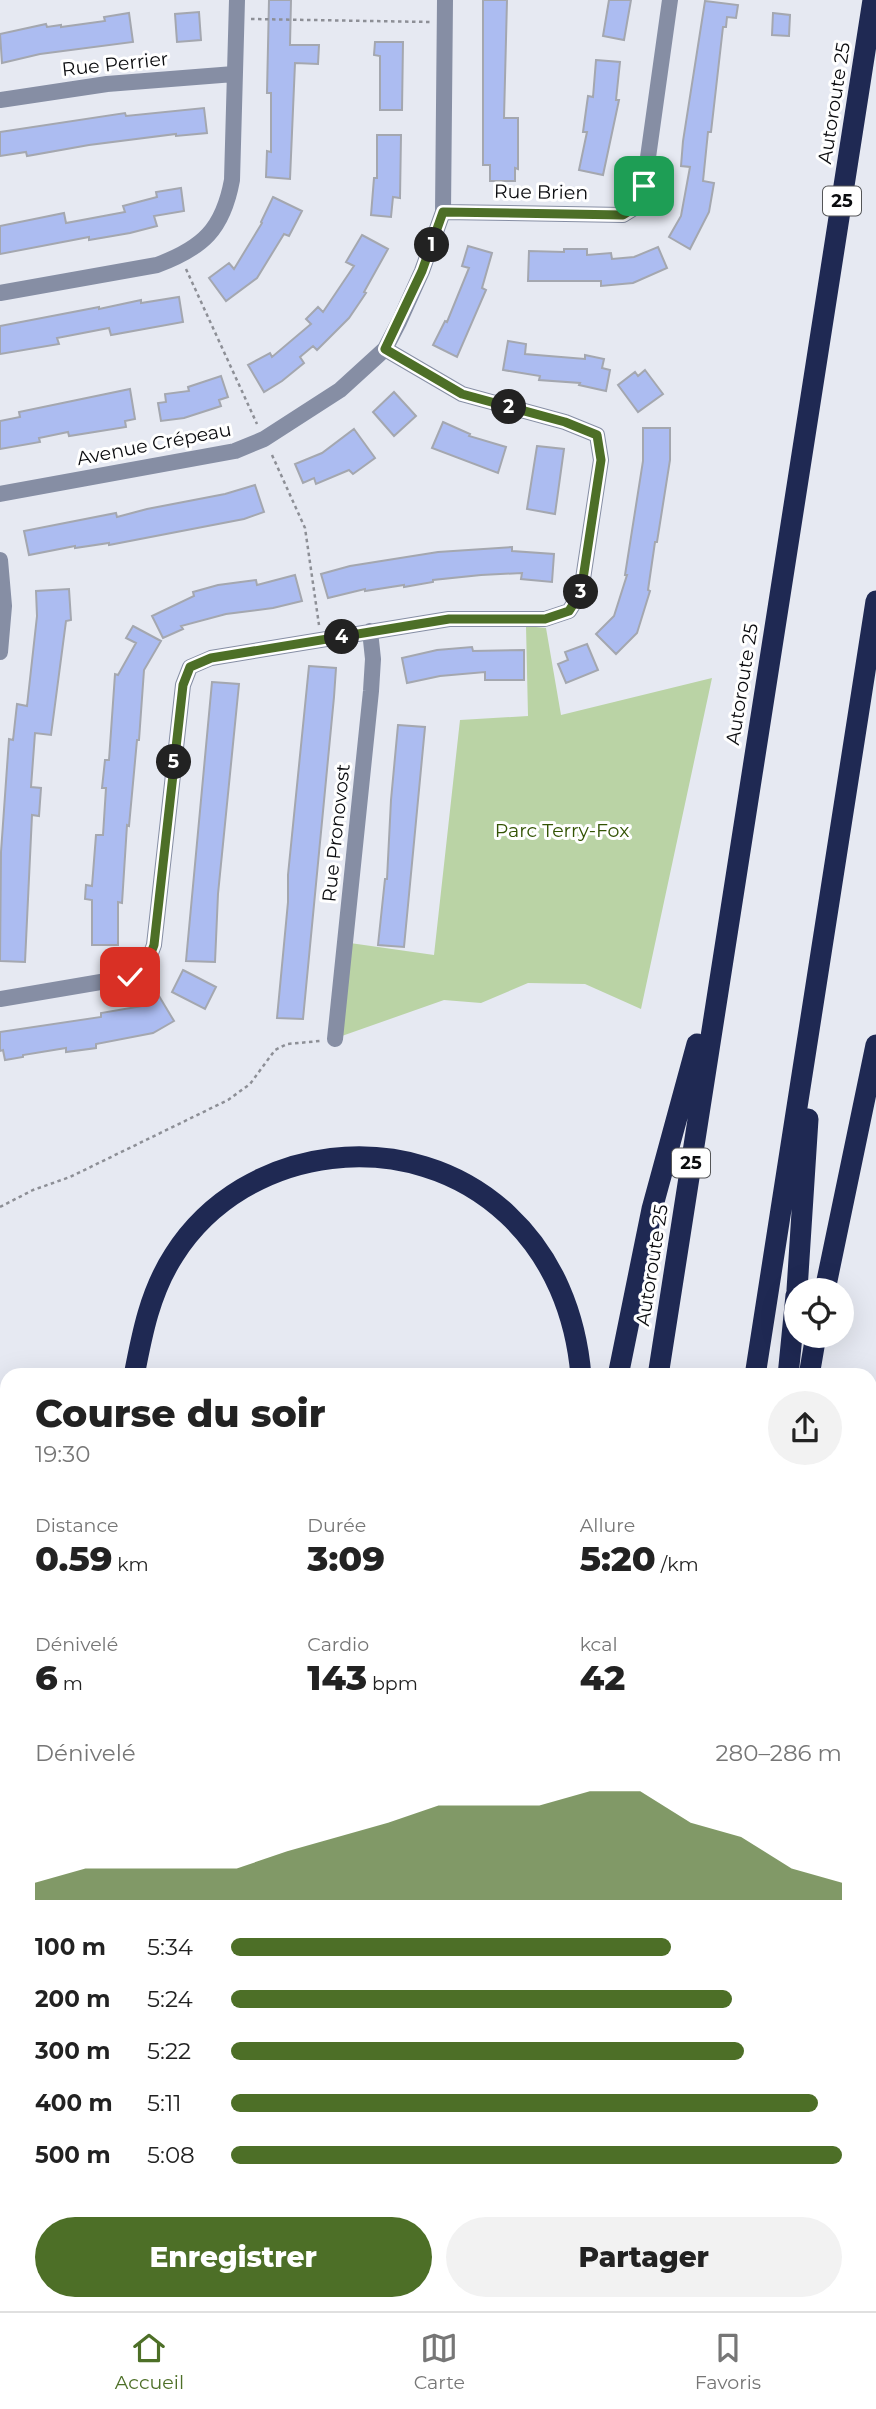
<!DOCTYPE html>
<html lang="fr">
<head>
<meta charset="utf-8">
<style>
	body { margin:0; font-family:Montserrat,sans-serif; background:#f2f2f2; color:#222; height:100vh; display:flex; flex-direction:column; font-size:26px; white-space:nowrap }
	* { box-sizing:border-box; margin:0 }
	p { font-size:23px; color:#767676 }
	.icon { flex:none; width:38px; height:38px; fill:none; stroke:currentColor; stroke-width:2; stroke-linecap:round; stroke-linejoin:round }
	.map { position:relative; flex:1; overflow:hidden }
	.sheet { position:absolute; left:0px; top:1368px; width:877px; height:943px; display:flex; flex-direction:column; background:#fff; border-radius:21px 21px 0 0; box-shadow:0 7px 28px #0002 }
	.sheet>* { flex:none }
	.controls { position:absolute; left:784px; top:1278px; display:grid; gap:14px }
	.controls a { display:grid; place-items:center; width:70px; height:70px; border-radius:50%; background:#fff; box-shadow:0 7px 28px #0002; font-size:35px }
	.pin { position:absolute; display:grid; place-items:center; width:60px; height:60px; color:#fff; margin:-30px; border-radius:14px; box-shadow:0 4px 10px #0006 }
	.km { position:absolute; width:35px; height:35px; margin:-18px; border-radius:50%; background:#222; color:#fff; font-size:19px; line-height:35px; text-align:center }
	.round { display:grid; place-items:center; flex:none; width:74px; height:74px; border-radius:37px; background:#f2f2f2 }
	.head { display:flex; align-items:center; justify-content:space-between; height:119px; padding:0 35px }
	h1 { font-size:38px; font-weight:800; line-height:52px }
	.figures { display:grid; grid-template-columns:repeat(3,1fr); gap:10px; height:119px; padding:7px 35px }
	.figures div { display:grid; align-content:center }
	.figures b { font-size:35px; font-weight:800 }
	.figures small { font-size:19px; font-weight:400 }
	.figures p { font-size:19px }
	.chart { height:196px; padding:14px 35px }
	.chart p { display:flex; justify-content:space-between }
	.chart svg { width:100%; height:126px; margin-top:7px; fill:#4d6f27; opacity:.7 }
	.button { display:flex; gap:14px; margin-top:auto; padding:14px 35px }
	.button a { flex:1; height:80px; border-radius:42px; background:#4d6f27; color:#fff; font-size:28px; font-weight:800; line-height:80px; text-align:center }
	.button a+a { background:#f2f2f2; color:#222 }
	ul { padding:0 35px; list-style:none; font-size:23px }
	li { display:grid; grid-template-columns:112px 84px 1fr; align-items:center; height:52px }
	li i { height:18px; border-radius:9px; background:#4d6f27 }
	.dock { display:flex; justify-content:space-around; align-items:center; height:98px; border-top:2px solid #e0e0e0; background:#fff; font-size:19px; color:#767676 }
	.dock a { display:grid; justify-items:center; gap:4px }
	.dock .active { color:#4d6f27 }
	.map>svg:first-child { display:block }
	.green { fill:#bad3a5 }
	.building { fill:#acbcf1; stroke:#a4a7af; stroke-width:2 }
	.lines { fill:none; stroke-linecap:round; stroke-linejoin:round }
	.path { stroke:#8d8f96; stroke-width:2.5; stroke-dasharray:3.5 3.5; stroke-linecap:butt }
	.street { stroke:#868ea4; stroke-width:16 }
	.secondary { stroke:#586282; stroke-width:18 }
	.highway { stroke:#1f2953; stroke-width:21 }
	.route-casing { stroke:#fff; stroke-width:14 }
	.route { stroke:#4d6f27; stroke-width:9 }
	.labels { text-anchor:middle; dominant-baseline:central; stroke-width:6; stroke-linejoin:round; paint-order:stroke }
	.shield { fill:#fff; stroke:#545557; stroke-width:2 }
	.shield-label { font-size:18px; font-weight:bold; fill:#0b0c0f }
	.street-label { font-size:19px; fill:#0b0c0f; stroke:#fff }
	.park-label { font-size:19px; fill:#335304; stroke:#fff }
</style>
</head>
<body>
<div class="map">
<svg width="876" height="2311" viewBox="0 0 876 2311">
	<rect width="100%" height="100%" fill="#e6e9f2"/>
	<!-- green -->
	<path class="green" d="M526,626L546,628L561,715L712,678L641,1009L585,984L528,983L481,1003L444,1000L339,1037L343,942L434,955L460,720L528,716Z"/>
	<!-- building -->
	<path class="building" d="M269,0H291L290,45H319L318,64L295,63L290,179L266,177L267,151L271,152V93H267Z
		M483,0H507L504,118H518V169L515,168V181H490V165H483Z
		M609,0H631L624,40L603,36Z
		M705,1L738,5L736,18L727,17L726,27H723L711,132H708L703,181L714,183L709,212L690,249L669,237L681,216L690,167L681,166L683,141Z
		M199,12L201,40L177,42L175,14Z
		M129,13L133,42L40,54L2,63L0,34L46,24L47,27L61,25V27L105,21L104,17Z
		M773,13L790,15L789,36L772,35Z
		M375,42H403L402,110H380V56L374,55Z
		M596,60L620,62L616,100H619L603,175L579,170L587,132H583L588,96L593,97Z
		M204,108L207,133L176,136V134L89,145L27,156L26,152L0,156V132L125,113L126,116Z
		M377,135H401L400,198L393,197L391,217L371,215L374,178H377Z
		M181,188L184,211L154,216L157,226L130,233L89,240V237L0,254V226L64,213L66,223L125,212L123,206L157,197L156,192Z
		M273,197L302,211L289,236L284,234L257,278L226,301L209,278L229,263L234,269L262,223L261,222Z
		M362,235L388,249L364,292L366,293L349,318L317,350L313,346L300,357L304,363L282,381L264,392L248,365L270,353L272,357L311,324L306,319L318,307L323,312L354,266L346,262Z
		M468,246L492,253L482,288L486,290L457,357L433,345L445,321L447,322L469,268L462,266Z
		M658,247L667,268L633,283L601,286V281H528L529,251L564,252V249H587V255L611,253L612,259L634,257Z
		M179,297L183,322L111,335L109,328L57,338L59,344L0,354V326L99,307V309L141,300V303Z
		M508,341L526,344L525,354L585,359V355L604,359L602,368L610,370L606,391L579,385L580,383L539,380L540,376L503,370Z
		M645,370L663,394L638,412L618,385L635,372L638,376Z
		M221,376L228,397L219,400L221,406L184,418L161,421L158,403L166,402L165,394L189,391L188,387Z
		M130,389L135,419L125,421L126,427L69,436L68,432L39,438L40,442L0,449V421L20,417L19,412Z
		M394,392L416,416L394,436L373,412Z
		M443,422L470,434L469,436L506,447L498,473L432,448Z
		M643,428H670V460L657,542H655L648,590L650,591L637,633L616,654L596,634L614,616L627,575H625L643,461Z
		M354,429L375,458L353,474L349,470L316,484L314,478L303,483L295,464L322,453Z
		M537,446L564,449L555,514L527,509Z
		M255,485L264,512L244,519L109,545V543L75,548V546L29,555L24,531L116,513L117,517L147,509L225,494Z
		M512,547V551L554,554L552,582L521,579L522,573L481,575L433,580V582L404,587V585L365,591V589L328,598L321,574L350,566L438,552Z
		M295,575L302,601L273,608L226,614L181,626L183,629L163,638L152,616L194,596L193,592L218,585L256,580L257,585Z
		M69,589L71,620L66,621L51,735L35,733L31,787L41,788L39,816L32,815L25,962L0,961L1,852L9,739L13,740L17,704L27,706L37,616L36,591Z
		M133,626L161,641L144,670L139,740H137L129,826L127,825L122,903L118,902V945H92V900L85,899L86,885L92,886L96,835H103L106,788H102L105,760H109L115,674L118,675L136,643L126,638Z
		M587,644L598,670L566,683L558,664L568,660L565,652Z
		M472,647L473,651L524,650V680H485V672L440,676L407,683L402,658L437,650Z
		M309,666L336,668L334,697L303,1019L277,1018L288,902V875Z
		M212,682L239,684L218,894L215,962L186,961Z
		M398,725L425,727L404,947L378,945L385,879H387L391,800Z
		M183,970L216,987L205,1009L172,992Z
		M159,996L174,1021L153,1033L96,1044V1048L66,1052V1048L23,1055V1057L5,1060L3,1050L0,1051V1032L101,1017V1013L142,1006Z"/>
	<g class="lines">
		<!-- path -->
		<path class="path" d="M251,19L430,22
			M186,269L257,424
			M272,455L305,528L319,625
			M0,1207L33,1190L70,1177L228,1100L250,1084L275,1050L287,1044L320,1041
			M4,1699L7,1713
			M0,1727L7,1723
			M0,1757L7,1761
			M0,1797L7,1798
			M0,2239L7,2238"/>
		<!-- street -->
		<path class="street" d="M0,100L107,84L234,74
			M443,212L623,215L636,207L644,186L670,0
			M0,293L157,265C203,248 223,229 232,180L237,0
			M0,494L235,451L264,439L340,390L385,349L399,322L422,271L443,212L445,0
			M0,560L4,606L0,652
			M0,999L130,977L146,966L154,945L183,685L190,667L211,658L449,619H545L569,611L581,592L601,460L597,435L565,422L462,394L385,349
			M335,1039L371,691L373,659L370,631
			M0,2259L7,2257"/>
		<!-- secondary -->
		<path class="secondary" d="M0,1663L7,1661
			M0,1683L7,1682
			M870,1735L876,1736"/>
		<!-- highway -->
		<path class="highway" d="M797,1290L808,1119
			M825,1290L876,1045
			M134,1376C142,1334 150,1292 174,1255C245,1143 411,1123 508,1215C553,1257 576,1315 581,1376
			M618,1376L652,1209L697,1044
			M658,1376L873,0
			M755,1376L876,601
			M788,1376L796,1295
			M809,1376L816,1335
			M471,2311L472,2305
			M513,2311L514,2305
			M609,2311L610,2305
			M655,2311L656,2305"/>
	</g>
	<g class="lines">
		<!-- route casing -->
		<g class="route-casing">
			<path id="route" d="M130,977L146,966L154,945L183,685L190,667L211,658L449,619H545L569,611L581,592L601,460L597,435L565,422L462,394L385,349L422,271L443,212L623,215L636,207L644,186"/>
		</g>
		<!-- route -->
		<use href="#route" class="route"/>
	</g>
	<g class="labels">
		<!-- shield labels -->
		<g class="shield">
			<rect x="823" y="186.5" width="38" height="29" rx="5"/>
			<rect x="672" y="1148.5" width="38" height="29" rx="5"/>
		</g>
		<g class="shield-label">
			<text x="842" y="201">25</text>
			<text x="691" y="1163">25</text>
		</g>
		<!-- street labels -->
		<g class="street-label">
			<text transform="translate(115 64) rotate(-6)">Rue Perrier</text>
			<text transform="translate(834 103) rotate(-81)">Autoroute 25</text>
			<text transform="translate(541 192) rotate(1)">Rue Brien</text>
			<text transform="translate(154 444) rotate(-11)">Avenue Crépeau</text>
			<text transform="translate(742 684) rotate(-81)">Autoroute 25</text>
			<text transform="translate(336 833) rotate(-84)">Rue Pronovost</text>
			<text transform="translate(652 1265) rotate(-81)">Autoroute 25</text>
		</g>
		<!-- park labels -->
		<g class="park-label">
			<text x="562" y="830">Parc Terry-Fox</text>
		</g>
	</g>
</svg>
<div class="controls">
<a><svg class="icon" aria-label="locate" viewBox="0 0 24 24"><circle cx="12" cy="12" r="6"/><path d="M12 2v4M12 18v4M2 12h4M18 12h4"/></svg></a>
</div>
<div class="pin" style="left:644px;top:186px;background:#1e9e55"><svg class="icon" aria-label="arrive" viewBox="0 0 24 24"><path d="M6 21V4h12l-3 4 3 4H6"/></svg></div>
<div class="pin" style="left:130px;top:977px;background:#d93025"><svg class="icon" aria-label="check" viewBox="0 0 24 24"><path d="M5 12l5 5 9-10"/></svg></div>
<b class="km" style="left:432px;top:245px">1</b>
<b class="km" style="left:509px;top:407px">2</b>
<b class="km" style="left:581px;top:592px">3</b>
<b class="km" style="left:342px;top:637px">4</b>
<b class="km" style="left:174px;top:762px">5</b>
<section class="sheet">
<div class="head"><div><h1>Course du soir</h1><p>19:30</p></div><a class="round"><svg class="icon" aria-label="share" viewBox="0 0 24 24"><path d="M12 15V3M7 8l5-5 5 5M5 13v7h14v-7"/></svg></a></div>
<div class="figures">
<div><p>Distance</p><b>0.59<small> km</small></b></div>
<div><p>Durée</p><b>3:09</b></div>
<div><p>Allure</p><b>5:20<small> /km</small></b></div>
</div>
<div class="figures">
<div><p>Dénivelé</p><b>6<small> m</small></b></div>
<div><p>Cardio</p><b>143<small> bpm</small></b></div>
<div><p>kcal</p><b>42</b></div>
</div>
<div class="chart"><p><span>Dénivelé</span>280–286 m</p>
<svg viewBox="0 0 160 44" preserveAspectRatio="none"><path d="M0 44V38L10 33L20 33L30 33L40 33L50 27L60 22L70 17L80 11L90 11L100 11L110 6L120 6L130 17L140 22L150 33L160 38V44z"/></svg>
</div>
<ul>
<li><b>100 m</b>5:34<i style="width:72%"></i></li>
<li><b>200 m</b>5:24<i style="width:82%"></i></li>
<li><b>300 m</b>5:22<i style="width:84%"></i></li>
<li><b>400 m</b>5:11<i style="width:96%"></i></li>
<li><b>500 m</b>5:08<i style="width:100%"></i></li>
</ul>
<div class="button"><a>Enregistrer</a><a>Partager</a></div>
</section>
</div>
<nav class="dock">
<a class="active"><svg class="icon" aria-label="home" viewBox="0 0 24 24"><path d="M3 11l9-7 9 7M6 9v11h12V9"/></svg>Accueil</a>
<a><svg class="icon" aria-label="map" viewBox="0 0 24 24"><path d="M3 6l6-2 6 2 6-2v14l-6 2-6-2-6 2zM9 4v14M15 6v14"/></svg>Carte</a>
<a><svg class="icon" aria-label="saved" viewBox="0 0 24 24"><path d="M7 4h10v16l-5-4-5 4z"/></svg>Favoris</a>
</nav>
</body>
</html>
